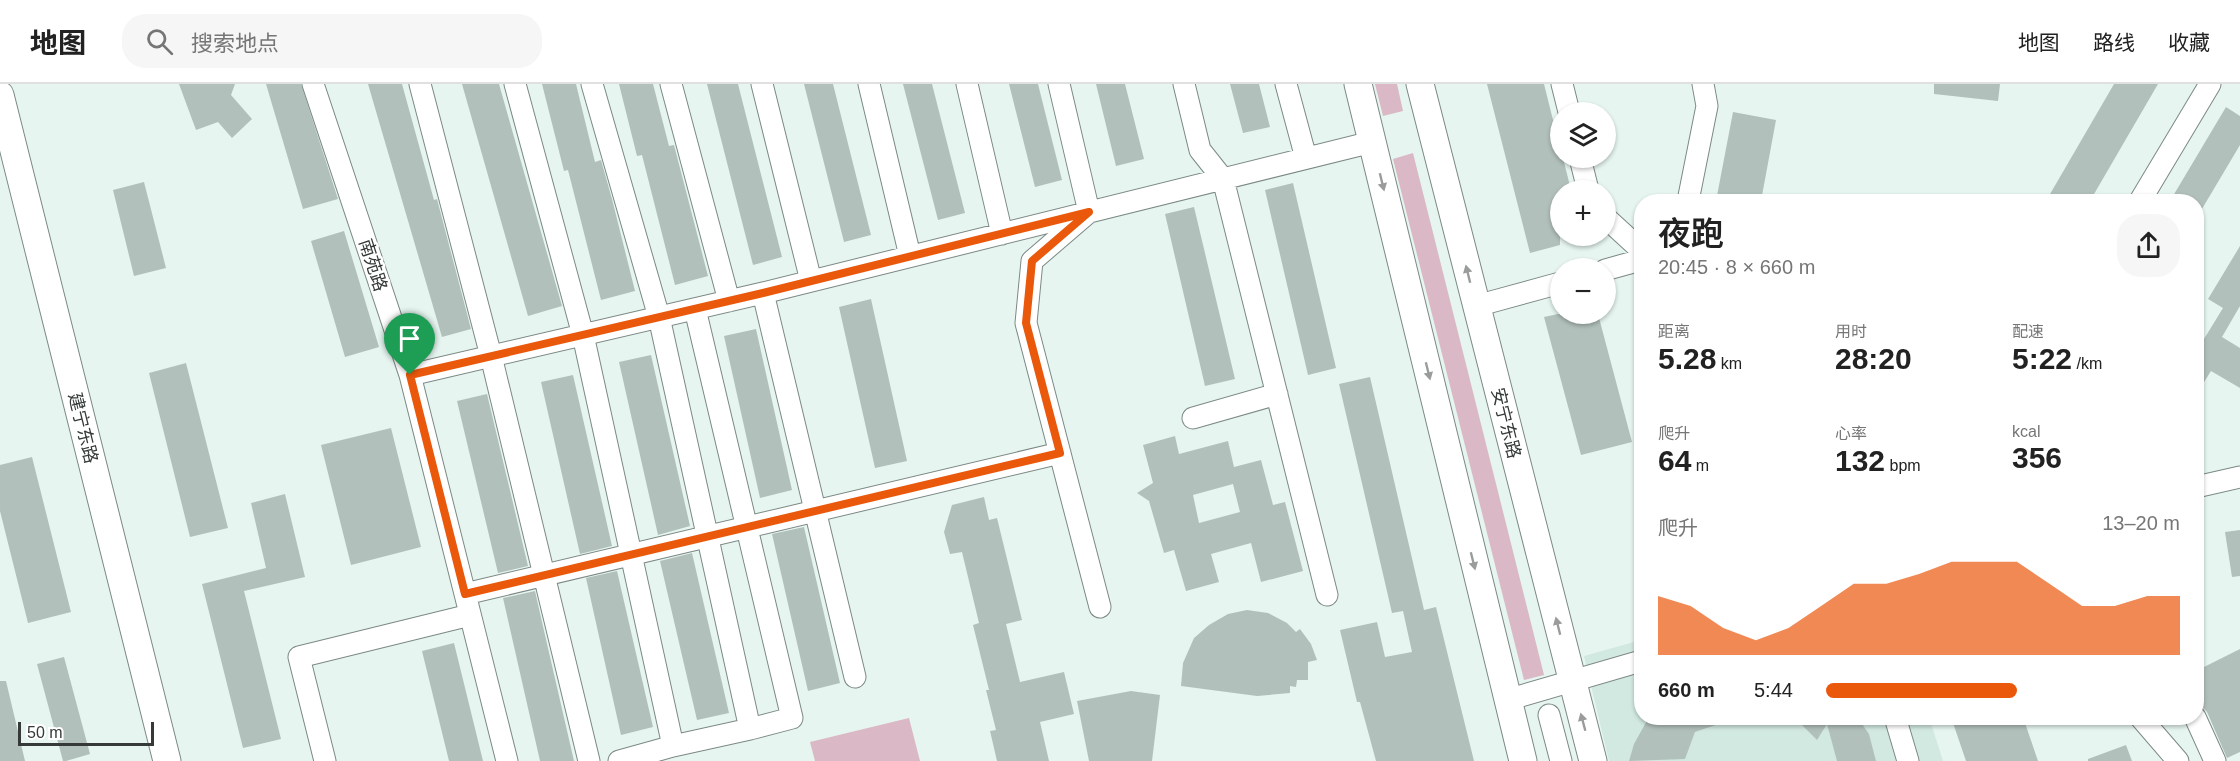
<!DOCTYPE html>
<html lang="zh">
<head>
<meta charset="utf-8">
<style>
	body { margin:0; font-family:Helvetica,"Noto Sans SC",sans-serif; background:#f6f6f6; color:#222; height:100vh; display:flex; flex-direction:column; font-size:22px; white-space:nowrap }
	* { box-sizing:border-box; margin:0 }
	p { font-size:20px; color:#767676 }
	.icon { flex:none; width:33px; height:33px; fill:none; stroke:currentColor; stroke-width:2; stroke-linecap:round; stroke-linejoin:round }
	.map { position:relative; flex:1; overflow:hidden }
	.side { position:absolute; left:1634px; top:110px; width:570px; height:531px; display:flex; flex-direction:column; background:#fff; border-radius:24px; box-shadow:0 2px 4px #0004 }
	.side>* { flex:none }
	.buttons { position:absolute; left:1550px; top:18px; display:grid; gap:12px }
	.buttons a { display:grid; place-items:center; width:66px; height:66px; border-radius:50%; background:#fff; box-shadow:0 2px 4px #0004; font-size:30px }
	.scale { position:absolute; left:18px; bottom:15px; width:136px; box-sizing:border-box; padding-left:6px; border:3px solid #353a38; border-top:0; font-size:16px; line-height:21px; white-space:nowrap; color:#353a38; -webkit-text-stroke:4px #fff; paint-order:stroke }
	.pin { position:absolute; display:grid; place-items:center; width:51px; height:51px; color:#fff; margin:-62px -26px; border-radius:50% 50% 50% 0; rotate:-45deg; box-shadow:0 0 6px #0007 }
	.pin .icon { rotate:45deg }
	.round { display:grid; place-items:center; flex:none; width:63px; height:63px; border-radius:24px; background:#f6f6f6 }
	.overview { display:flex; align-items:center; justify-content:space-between; height:102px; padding:0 24px }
	h1 { font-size:33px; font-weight:600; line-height:45px }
	.stats { display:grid; grid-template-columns:repeat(3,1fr); gap:9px; height:102px; padding:6px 24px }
	.stats div { display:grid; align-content:center }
	.stats b { font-size:30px; font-weight:600 }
	.stats small { font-size:16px; font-weight:400 }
	.stats p { font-size:16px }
	.chart { height:168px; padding:12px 24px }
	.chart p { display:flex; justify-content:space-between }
	.chart svg { width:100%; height:108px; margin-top:6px; fill:#ea580c; opacity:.7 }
	ul { padding:0 24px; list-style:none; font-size:20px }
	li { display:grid; grid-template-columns:96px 72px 1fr; align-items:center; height:45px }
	li i { height:15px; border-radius:8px; background:#ea580c }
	header { display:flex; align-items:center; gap:36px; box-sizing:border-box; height:84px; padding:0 30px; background:#fff; border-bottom:2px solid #e0e0e0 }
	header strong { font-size:28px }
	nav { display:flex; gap:33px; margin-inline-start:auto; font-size:21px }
	.search { width:420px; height:54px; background:#f6f6f6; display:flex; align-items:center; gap:15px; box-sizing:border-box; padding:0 21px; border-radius:24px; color:#767676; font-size:22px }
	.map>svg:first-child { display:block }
	.built { fill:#d2e9e2 }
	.green { fill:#dbb8c5 }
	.building { fill:#b2c0bb; fill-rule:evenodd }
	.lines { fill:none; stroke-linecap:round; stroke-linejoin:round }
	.minor-casing { stroke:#7c8984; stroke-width:23 }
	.major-casing { stroke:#7c8984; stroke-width:29 }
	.minor { stroke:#fff; stroke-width:21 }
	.major { stroke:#fff; stroke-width:27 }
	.oneway { fill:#9a9c9c }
	.route-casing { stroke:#fff; stroke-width:12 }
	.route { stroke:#ea580c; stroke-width:8 }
	.labels { text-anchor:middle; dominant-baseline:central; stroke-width:5; stroke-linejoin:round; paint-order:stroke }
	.street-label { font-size:18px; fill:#353a38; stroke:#fff }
</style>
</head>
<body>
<header>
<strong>地图</strong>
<div class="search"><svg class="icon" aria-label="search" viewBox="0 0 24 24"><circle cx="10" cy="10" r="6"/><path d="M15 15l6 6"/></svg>搜索地点</div>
<nav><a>地图</a><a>路线</a><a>收藏</a></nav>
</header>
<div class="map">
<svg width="2240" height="677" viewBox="0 0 2240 677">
	<rect width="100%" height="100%" fill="#e6f5f0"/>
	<!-- built -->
	<path class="built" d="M1641,556V633H1929L1943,677H1609L1584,572Z"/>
	<!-- green -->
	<path class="green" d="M1375,0H1397L1403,27L1383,32Z
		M1413,69L1544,591L1524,596L1393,75Z
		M909,634L920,677H815L810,658Z"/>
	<!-- building -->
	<path class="building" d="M179,0H235L231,11L252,35L232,54L218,38L196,46Z
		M266,0H301L338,115L303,125Z
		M368,0H402L434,116L437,115L471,245L442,253Z
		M462,0H499L562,222L528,232Z
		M542,0H576L595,78L601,76L612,115L635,207L601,216L568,86L564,87Z
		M619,0H653L669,62L674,61L708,192L675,201L642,71L637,72Z
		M707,0H738L782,173L753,181Z
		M804,0H833L871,151L844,158Z
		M903,0H932L965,129L938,136Z
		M1009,0H1038L1062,96L1035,103Z
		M1096,0H1125L1144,75L1116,82Z
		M1230,0H1259L1270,43L1243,49Z
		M1487,0H1544L1560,64V74H1563L1571,106H1560V161L1530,169Z
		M1934,0H2000L1998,17L1934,10Z
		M2114,0H2158L2090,117H2046Z
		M2226,23L2240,32V61L2196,135V117H2170Z
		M1733,28L1776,36L1761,117H1716Z
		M144,98L166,184L134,192L113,106Z
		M1293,99L1336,284L1308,291L1265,106Z
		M1194,123L1235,295L1205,302L1165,130Z
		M344,147L379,263L345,273L311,157Z
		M2240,162V222L2222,253L2240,264V304L2211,287L2196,311V268L2223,224L2208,215Z
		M871,215L907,377L875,384L839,223Z
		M1558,230H1598L1632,358L1581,371L1544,233Z
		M756,245L792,406L760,414L724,252Z
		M651,271L690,442L658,451L619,278Z
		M186,279L228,444L190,453L149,289Z
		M573,291L612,462L580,470L541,298Z
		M1370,293L1424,526L1436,523L1474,677H1376L1360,618H1357L1340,546L1377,538L1385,573L1412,568L1403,527L1392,529L1339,300Z
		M487,310L528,482L498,489L457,317Z
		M391,344L421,463L351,481L321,361Z
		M1175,352L1179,370L1228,357L1234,383L1261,376L1273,421L1285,418L1303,487L1261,498L1251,459L1211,470L1219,498L1186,507L1174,466L1164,469L1149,417L1137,409L1153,399L1143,361ZM1233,400L1240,428L1199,439L1193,411Z
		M32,373L71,528L28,539L0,427V381Z
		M285,410L305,493L244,507L281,655L243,664L202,500L266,484L251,419Z
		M984,413L989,436L997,434L1022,536L1006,540L1020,598L1064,588L1074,630L1040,638L1049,677H997L990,647L996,646L986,606H989L973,541L979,539L962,468L950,470L944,448L952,421Z
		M804,443L840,599L808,607L772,450Z
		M2240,446V492L2232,493L2225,448Z
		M692,469L729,629L697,636L660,477Z
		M617,487L653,643L621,651L586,494Z
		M535,507L542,538L574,677H540L503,514Z
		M1247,526L1268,529L1287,539L1296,548L1300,545L1311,560L1317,576L1308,578V596H1297L1296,603L1290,602V609L1257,612L1181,602L1183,579L1194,554L1209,541L1228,530Z
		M454,559L483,677H449L422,567Z
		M2240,565V668L2227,674L2207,628L2196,616V587Z
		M64,573L90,670L66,677H63L37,580Z
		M0,597H6L25,677H0Z
		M1131,607L1160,611L1152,677H1089L1077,617Z
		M1649,633H1732L1733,635L1695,648L1685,675L1629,677L1634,660Z
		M1794,633H1857L1869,650L1876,677H1837L1827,640L1817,656Z
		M1951,633H2023L2038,677H1966Z
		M2126,661L2132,677H2088V675Z"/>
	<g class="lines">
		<!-- minor casing -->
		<g class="minor-casing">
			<path id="minor" d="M313,0L410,291L507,677
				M420,0L491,272L589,677
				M515,0L583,251L673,662L750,645
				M592,0L659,233L750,645L792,634L695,225
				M671,0L729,217
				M762,0L811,197
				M869,0L910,172
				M967,0L1002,150
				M1059,0L1089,128L1032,177L1026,239L1100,523
				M1184,0L1200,66L1223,95L1327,511
				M1286,0L1306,74
				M1562,0L1569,28
				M1580,74L1588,106
				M1688,117L1707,22L1703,0
				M2140,117L2210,0
				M1605,133L1641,166
				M1605,186L1641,176
				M763,209L855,593
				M1476,222L1560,199
				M410,291L763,209L1372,58
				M1193,334L1277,310
				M2196,403L2240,393
				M465,510L1060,369
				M1507,616L1641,577
				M1549,631L1561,677
				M1895,633L1908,677
				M2140,633L2178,677
				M2195,633L2215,677
				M325,677L299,573L470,531
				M619,677L673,662"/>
		</g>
		<!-- major casing -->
		<g class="major-casing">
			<path id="major" d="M1358,0L1523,677
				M1420,0L1593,677
				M0,11L167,677"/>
		</g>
		<!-- minor -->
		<use href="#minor" class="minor"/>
		<!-- major -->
		<use href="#major" class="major"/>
	</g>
	<!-- one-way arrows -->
	<defs><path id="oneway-solid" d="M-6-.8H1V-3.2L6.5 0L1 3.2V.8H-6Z" transform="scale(1.5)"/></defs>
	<g class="oneway">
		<use href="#oneway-solid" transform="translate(1382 98) rotate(76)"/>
		<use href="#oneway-solid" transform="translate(1468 190) rotate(-104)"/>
		<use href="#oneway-solid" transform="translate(1428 287) rotate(76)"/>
		<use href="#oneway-solid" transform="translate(1473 477) rotate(76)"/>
		<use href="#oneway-solid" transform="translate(1558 542) rotate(-104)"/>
		<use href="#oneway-solid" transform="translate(1583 638) rotate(-105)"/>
	</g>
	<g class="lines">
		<!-- route casing -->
		<g class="route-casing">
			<path id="route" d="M1089,128L1032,177L1026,239L1060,369L465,510L410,291L763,209Z"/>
		</g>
		<!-- route -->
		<use href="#route" class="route"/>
	</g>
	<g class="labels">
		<!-- street labels -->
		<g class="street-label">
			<text transform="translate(373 181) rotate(72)">南苑路</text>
			<text transform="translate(1506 339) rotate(76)">安宁东路</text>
			<text transform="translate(83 344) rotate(76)">建宁东路</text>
		</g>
	</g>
</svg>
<div class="buttons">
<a><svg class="icon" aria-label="layers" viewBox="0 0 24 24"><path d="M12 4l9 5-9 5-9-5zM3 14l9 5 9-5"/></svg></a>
<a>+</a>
<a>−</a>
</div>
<div class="scale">50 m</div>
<div class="pin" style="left:410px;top:291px;background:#1e9e55"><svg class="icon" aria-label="arrive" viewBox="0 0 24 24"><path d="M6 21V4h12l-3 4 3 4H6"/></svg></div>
<section class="side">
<div class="overview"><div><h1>夜跑</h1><p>20:45 · 8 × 660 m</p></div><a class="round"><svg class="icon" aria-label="share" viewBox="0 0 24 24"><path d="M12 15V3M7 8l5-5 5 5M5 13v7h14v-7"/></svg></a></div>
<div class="stats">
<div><p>距离</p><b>5.28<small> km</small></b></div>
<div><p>用时</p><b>28:20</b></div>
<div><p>配速</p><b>5:22<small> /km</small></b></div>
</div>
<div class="stats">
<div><p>爬升</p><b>64<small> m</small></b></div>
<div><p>心率</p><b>132<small> bpm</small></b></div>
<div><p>kcal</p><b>356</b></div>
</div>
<div class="chart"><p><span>爬升</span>13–20 m</p>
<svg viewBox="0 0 160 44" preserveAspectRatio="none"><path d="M0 44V20L10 24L20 33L30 38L40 33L50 24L60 15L70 15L80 11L90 6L100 6L110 6L120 15L130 24L140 24L150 20L160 20V44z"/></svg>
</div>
<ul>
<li><b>660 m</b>5:44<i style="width:54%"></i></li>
</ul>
</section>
</div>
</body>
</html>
